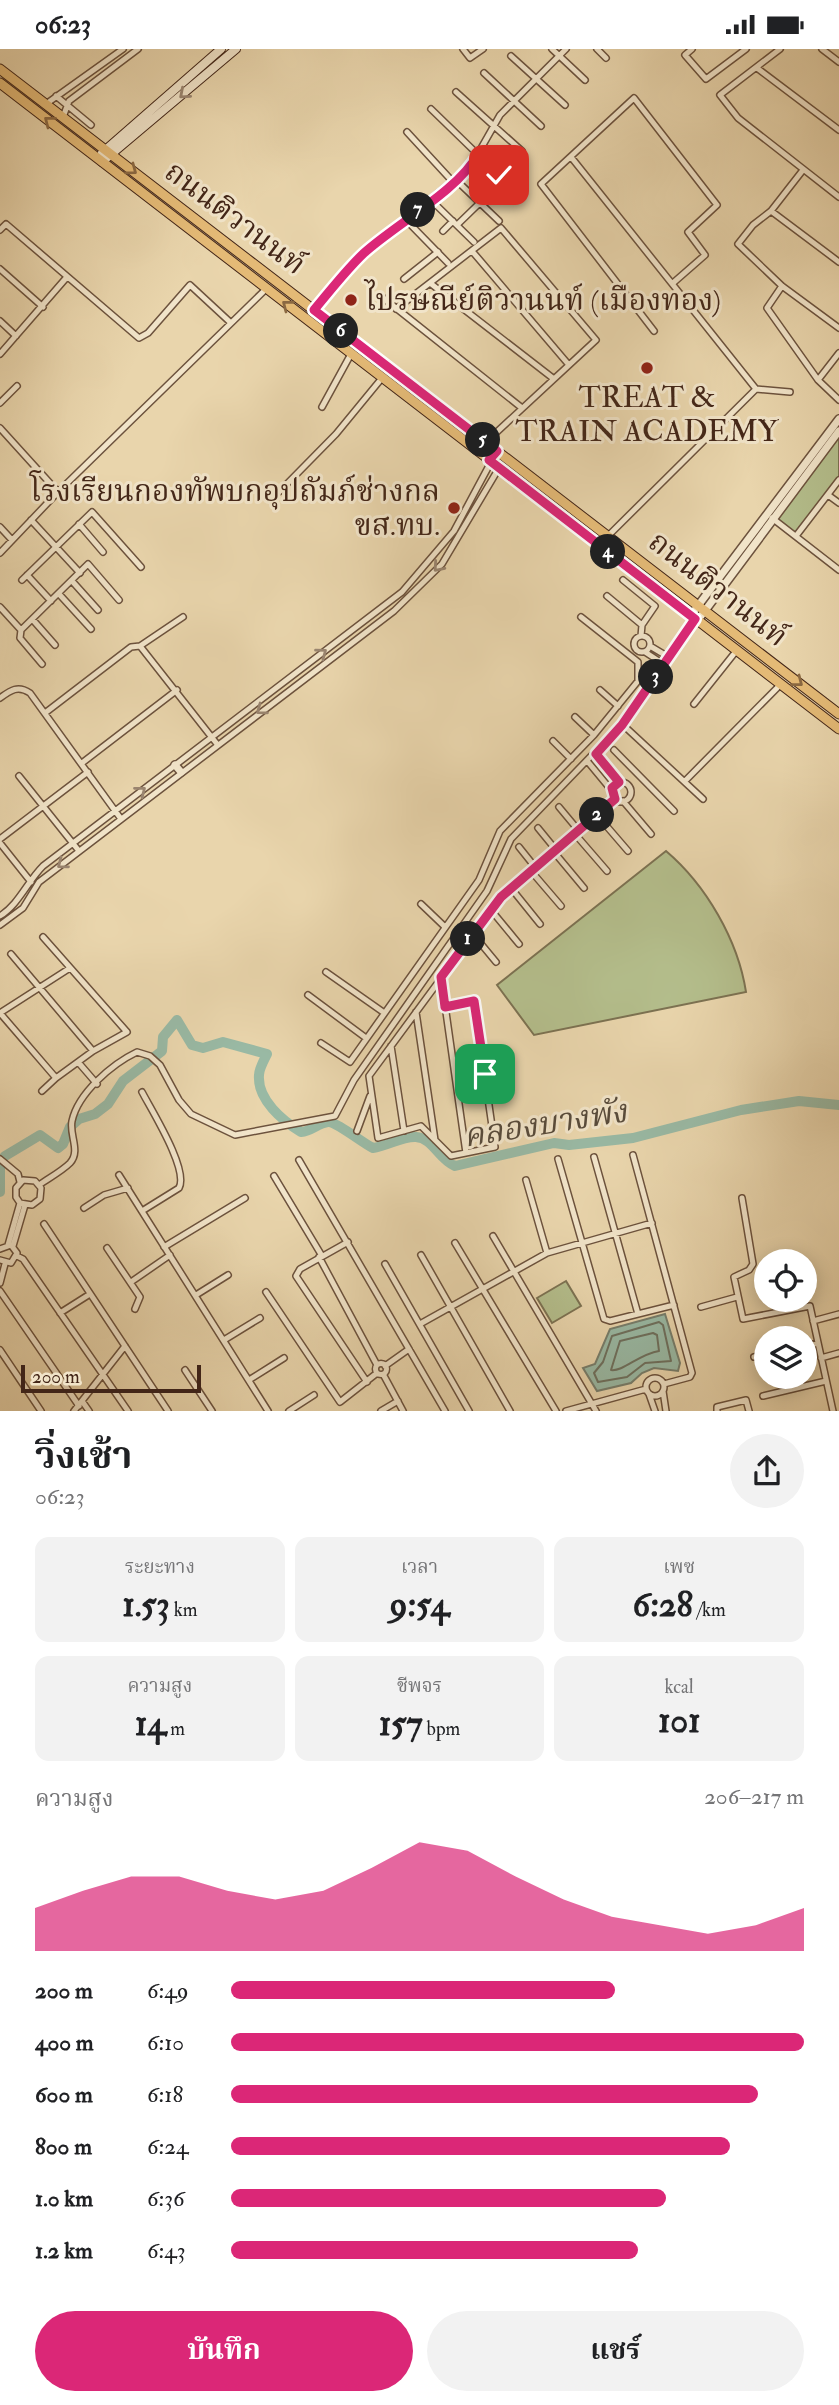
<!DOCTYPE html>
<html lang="th">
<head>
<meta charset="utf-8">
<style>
	body { margin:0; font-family:"IM FELL Double Pica","Noto Serif Thai",serif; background:#f2f2f2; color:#202124; height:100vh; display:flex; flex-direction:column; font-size:26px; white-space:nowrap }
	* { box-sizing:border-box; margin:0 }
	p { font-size:23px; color:#757577 }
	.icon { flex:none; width:38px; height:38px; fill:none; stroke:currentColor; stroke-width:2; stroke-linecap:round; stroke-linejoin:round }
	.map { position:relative; height:1362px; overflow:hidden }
	.drawer { display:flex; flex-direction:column; background:#fff; flex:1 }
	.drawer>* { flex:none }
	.controls { position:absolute; left:754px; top:1200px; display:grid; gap:14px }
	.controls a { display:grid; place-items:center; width:63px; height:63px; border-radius:50%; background:#fff; box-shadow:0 4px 18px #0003; font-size:35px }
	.scale { position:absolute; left:21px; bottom:18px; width:180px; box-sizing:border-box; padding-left:7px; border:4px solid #432618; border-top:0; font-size:19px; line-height:24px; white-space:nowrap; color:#432618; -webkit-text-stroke:5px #f1e4c9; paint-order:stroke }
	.pin { position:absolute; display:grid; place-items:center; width:60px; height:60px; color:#fff; margin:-30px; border-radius:14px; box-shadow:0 4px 10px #0006 }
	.km { position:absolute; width:35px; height:35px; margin:-18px; border-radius:50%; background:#222; color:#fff; font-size:19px; line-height:35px; text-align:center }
	.round { display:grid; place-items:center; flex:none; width:74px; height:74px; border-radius:37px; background:#f2f2f2 }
	.head { display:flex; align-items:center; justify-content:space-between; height:119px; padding:0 35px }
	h1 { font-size:38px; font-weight:700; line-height:52px }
	.stats { display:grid; grid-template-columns:repeat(3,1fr); gap:10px; height:119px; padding:7px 35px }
	.stats div { display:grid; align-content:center; border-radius:14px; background:#f2f2f2; text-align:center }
	.stats b { font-size:35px; font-weight:700 }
	.stats small { font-size:19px; font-weight:400 }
	.stats p { font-size:19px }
	.chart { height:196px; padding:14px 35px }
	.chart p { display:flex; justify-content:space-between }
	.chart svg { width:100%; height:126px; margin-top:7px; fill:#db2777; opacity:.7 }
	.button { display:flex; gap:14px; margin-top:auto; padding:14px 35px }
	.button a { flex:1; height:80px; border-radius:42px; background:#db2777; color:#fff; font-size:28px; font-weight:700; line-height:80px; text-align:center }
	.button a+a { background:#f2f2f2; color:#202124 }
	ul { padding:0 35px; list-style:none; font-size:23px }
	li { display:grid; grid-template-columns:112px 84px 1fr; align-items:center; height:52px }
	li i { height:18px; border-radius:9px; background:#db2777 }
	.status { display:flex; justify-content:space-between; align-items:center; height:49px; padding:0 35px; background:#fff; direction:ltr }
	.status svg { height:19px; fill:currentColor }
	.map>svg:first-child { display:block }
	.green { fill:#b4be8c; stroke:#7c7252; stroke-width:2 }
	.water { fill:#99b9a4; stroke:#777e6c; stroke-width:2 }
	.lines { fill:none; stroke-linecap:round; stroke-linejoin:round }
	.shore { stroke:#6e705e; stroke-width:2 }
	.river { stroke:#99b9a4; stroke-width:10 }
	.minor-casing { stroke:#6c523d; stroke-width:8 }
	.tertiary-casing { stroke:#6c523d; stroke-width:10 }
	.secondary-casing { stroke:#432618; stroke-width:10 }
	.primary-casing { stroke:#432618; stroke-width:11 }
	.minor { stroke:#f1e4c9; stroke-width:5 }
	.tertiary { stroke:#f1e4c9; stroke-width:7 }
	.secondary { stroke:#f1e4c9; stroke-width:8 }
	.primary { stroke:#e4ba76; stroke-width:9 }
	.oneway { stroke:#9a8570 }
	.oneway2 { stroke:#8b6942 }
	.route-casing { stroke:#fff; stroke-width:14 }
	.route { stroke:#db2777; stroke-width:9 }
	.poi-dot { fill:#8f2418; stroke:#f1e4c9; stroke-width:2.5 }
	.labels { text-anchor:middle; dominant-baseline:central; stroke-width:6; stroke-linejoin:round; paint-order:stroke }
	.street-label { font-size:30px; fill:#432618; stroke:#f1e4c9 }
	.poi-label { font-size:30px; fill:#432618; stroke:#f1e4c9; text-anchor:start }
	.water-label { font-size:32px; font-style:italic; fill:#584b3b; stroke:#f1e4c9 }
</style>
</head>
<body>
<div class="status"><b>06:23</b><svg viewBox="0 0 49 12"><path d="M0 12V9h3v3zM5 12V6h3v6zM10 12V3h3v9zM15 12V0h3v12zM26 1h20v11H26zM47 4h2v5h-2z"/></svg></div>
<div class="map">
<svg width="839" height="1362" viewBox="0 0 839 1362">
	<rect width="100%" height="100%" fill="#e9d5ac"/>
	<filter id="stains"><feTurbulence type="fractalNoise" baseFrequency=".00286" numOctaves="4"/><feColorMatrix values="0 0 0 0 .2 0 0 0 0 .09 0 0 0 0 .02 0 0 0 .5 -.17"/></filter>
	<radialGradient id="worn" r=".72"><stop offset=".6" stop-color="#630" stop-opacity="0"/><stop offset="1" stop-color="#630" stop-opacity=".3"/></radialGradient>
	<!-- green -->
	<path class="green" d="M839,387V431L796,487L776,471Z
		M666,802C706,836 738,891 746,943L534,986L497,936Z
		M566,1232L581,1257L552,1274L537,1249Z"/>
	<!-- water -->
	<path class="water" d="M665,1265L680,1314L678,1322L654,1319L642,1324L631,1334L597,1342L583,1319L595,1315L610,1280Z"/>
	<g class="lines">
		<!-- shore -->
		<path class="shore" d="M659,1273L663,1276L671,1312L645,1314L627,1328L598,1333L594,1324L603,1313L612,1287Z
			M653,1284L657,1286L659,1302C639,1305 623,1323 611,1321L620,1292Z"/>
		<!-- river -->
		<path class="river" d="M0,1143V1113L5,1107L40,1086L58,1099L63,1095L70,1078L79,1070L95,1065L108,1055L123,1032L162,1002L163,988L177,971L192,996L203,999L223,993L267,1005C264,1011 259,1020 259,1026C257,1051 283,1072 301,1083C312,1082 318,1074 328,1073C335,1072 363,1094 373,1099C387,1097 403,1087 416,1088C433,1089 439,1111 455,1117L554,1094L569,1096L633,1089L741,1061L799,1052L839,1056"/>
		<!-- minor casing -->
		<g class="minor-casing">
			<path id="minor" d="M463,0L470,9L483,0
				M552,0L585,31
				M597,0L606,9
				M692,0L685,6L706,30L746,0
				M780,0L720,46L738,69L839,148
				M822,0L839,13
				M511,7L565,56
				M757,19L839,81
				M484,24L541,77
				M456,43L522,102
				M56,47L91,76
				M46,55L123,0
				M431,60L499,126
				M63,68L69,52L138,0
				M407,83L453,133
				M571,108L756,340L608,487
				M803,121L771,162L753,176L738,195L782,237L839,279
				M456,131L499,172
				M431,151L474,193
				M771,162L839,213
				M406,171L448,214
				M457,176L491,143
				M0,181L6,175L139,289L148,284L190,236L231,274
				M443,182L453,172
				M472,202L569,316
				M0,220L43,258
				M404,230L438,203
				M430,234L554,330
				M782,237L767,259L818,331L839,351
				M382,248L522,359
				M396,260L501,179L596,291L486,393
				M314,261L363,205L471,117L500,66L566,0
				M0,272L16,287
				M654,282L541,135L634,49L717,156L688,183L705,206L673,234
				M0,305L67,228
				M818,331L839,304
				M756,340L790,343
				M0,354L17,337
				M322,358L351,305
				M0,379L58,443
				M279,443L336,385L382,329
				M828,446L839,454
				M772,469L839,521
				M31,471L80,524
				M79,475L103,503
				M0,478L12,491
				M796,487L839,431
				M0,504L58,443L266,240
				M27,526L51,552
				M22,531L92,463L141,518
				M623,531L655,557L642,576L641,587
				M72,532L98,561
				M59,545L91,580
				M607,547L642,576
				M0,558L21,581L20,589L42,615
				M33,571L55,596
				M21,581L88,515L119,551
				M634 595a8 8 0 1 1 16 0a8 8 0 1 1-16 0Z
				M140,597L217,695
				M650,597L670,609
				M645,603L665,616
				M600,641L618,657
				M0,649C11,641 18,636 30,644L121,770
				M694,655L737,601
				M45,664L131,598L140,597L183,568
				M575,668L594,686
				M622,675L703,750
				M553,692L571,710
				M614,701L674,762
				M596,705L619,733
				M588,713L612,742
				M82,714L177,641
				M19,727L79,802
				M685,732L781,635
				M611 743a10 10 0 1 1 20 0a10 10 0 1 1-20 0Z
				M623,752L651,785
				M559,758L579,782
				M597,766L628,802
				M538,779L556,801
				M575,785L607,822
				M0,790L88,723
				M0,794L31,833
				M519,798L535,818
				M554,803L584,839
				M531,822L561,857
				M511,839L540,875
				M421,855L444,877
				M491,861L519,895
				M0,867C19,855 27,833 43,817L402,543L454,482L491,413
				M0,876L23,859L39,833L394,562L442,515L499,419
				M472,884L496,913
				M11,905L93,1002
				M326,923L383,963
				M441,928L466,1104
				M308,946L366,989
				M445,958L474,952L495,1098L451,1107L421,1077L378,1089L369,1027L501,848L615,750
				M416,963L435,1091
				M0,964L56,1029L93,1002L127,983L43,888
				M0,964L70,919
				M321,994L350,1013L479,831L500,782L594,686L638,632V613L581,568
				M391,997L404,1082
				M78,1013L97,1035
				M42,1042L56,1029
				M357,1082L370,1047
				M633,1106L692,1324L690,1328L664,1335
				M594,1108L638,1265
				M0,1110L18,1125L20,1133
				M558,1110L604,1270L610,1272L674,1256
				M299,1111L445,1362
				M119,1126L268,1362
				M274,1127L322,1207
				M526,1131L547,1204
				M39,1136C49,1129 62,1122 70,1114C81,1102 69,1086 72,1072C78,1044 112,1015 137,1003L150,1007L160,1016L179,1051L191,1065L235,1086L335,1067L354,1031L487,842L511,790L622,675L695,570
				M742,1149L753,1215L749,1221L734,1228L743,1270L810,1257L833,1362
				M84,1159L104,1146L128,1139
				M142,1162L179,1139C189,1121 152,1062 142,1043
				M44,1175L168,1362
				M493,1187L596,1362
				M348,1193L300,1220L296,1227L367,1333
				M455,1194L556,1362
				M8,1196L20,1154L16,1148V1139L23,1131L35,1132L41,1139L40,1150L32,1156L20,1154
				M13,1197L25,1156
				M164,1198L245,1149
				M107,1199L140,1248L135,1260
				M0,1200L11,1196L17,1204L11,1214L0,1211
				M421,1206L510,1362
				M17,1207L23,1210L128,1362
				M319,1208L377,1316
				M385,1215L469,1362
				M131,1233L170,1206
				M0,1234L5,1215
				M0,1242L79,1357
				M266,1243L340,1353L377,1324
				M196,1246L228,1226
				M701,1258L737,1248
				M60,1264L90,1245
				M813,1272L839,1265
				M420,1275L547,1204L652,1174
				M224,1291L260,1269
				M805,1297L818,1294
				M0,1301L41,1362
				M754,1308L766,1305
				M821,1309L839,1304
				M375.5 1320a5.5 5.5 0 1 1 11 0a5.5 5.5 0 1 1-11 0Z
				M385,1317L409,1300
				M185,1321L212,1362
				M383,1325L403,1362
				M646 1338a9 9 0 1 1 18 0a9 9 0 1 1-18 0Z
				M249,1331L284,1309
				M663,1342L666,1362
				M649,1345L655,1362
				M763,1347L826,1332
				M82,1352L89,1362
				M74,1362L125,1297
				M289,1362L314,1346
				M381,1362L398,1352
				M566,1362L646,1340
				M717,1362V1358L746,1351L749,1362"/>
		</g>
		<!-- tertiary casing -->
		<g class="tertiary-casing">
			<path id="tertiary" d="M691,566L839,370
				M698,571L839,382
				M175,716L181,723"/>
		</g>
		<!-- secondary casing -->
		<g class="secondary-casing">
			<path id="secondary" d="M102,104L221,0
				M102,113L236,0"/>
		</g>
		<!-- primary casing -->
		<g class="primary-casing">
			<path id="primary" d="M0,20L839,665
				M0,34L839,680"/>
		</g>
		<!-- minor -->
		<use href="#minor" class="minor"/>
		<!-- tertiary -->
		<use href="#tertiary" class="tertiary"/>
		<!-- secondary -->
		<use href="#secondary" class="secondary"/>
		<!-- primary -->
		<use href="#primary" class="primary"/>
	</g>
	<!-- one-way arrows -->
	<defs><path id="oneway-chevron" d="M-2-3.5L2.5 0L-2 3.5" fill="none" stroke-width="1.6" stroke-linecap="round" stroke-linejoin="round" transform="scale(1.75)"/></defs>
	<g class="oneway">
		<use href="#oneway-chevron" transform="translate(184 45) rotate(139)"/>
		<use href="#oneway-chevron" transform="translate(438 518) rotate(131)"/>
		<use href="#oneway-chevron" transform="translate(322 604) rotate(-37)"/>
		<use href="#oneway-chevron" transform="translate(261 661) rotate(143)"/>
		<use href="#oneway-chevron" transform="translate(141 742) rotate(-38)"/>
		<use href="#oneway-chevron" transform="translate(62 815) rotate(143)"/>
	</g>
	<g class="oneway2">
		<use href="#oneway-chevron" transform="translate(49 72) rotate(-142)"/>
		<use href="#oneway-chevron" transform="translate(132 121) rotate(37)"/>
		<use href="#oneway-chevron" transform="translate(287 256) rotate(-142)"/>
		<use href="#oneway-chevron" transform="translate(798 633) rotate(38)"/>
	</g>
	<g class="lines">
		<!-- route casing -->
		<g class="route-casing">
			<path id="route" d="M485,1025L474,952L445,958L441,928L501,848L615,750L612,739L619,733L596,705L622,676L695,570L489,411L497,402L314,261C330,242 346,221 364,204C396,175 459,141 478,105L499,126"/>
		</g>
		<!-- route -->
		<use href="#route" class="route"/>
	</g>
	<!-- markers -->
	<g class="poi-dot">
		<circle cx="351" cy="251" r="7"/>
		<circle cx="647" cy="319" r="7"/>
		<circle cx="454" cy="459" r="7"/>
	</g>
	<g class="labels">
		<!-- street labels -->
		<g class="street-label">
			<text transform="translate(235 169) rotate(37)">ถนนติวานนท์</text>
			<text transform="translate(718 540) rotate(38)">ถนนติวานนท์</text>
		</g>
		<!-- poi labels -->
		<g class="poi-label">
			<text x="365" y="251">ไปรษณีย์ติวานนท์ (เมืองทอง)</text>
			<text x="647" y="348" text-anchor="middle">TREAT &amp;<tspan x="647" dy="34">TRAIN ACADEMY</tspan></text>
			<text x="440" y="442" text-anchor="end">โรงเรียนกองทัพบกอุปถัมภ์ช่างกล<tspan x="440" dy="34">ขส.ทบ.</tspan></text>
		</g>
		<!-- water labels -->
		<g class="water-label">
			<text transform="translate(545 1075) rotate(-9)">คลองบางพัง</text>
		</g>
	</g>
	<rect width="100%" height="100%" filter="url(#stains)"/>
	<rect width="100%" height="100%" fill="url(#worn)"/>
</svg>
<div class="controls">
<a><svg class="icon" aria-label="locate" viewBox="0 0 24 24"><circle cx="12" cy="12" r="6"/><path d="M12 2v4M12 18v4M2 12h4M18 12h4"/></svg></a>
<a><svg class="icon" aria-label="layers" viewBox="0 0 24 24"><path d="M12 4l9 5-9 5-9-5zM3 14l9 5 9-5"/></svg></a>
</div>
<div class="scale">200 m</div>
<div class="pin" style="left:485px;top:1025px;background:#1e9e55"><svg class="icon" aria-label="arrive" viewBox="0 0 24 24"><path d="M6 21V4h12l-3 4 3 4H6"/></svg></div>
<div class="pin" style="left:499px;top:126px;background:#d93025"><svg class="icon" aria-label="check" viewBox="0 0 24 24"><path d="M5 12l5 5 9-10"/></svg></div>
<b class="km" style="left:468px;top:890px">1</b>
<b class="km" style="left:597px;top:766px">2</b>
<b class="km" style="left:656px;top:628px">3</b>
<b class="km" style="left:608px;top:503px">4</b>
<b class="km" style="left:483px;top:391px">5</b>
<b class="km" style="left:341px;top:282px">6</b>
<b class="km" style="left:418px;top:161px">7</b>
</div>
<section class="drawer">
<div class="head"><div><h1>วิ่งเช้า</h1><p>06:23</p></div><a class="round"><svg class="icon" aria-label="share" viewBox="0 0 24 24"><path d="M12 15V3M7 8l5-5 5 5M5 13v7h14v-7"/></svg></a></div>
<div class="stats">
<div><p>ระยะทาง</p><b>1.53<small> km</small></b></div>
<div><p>เวลา</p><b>9:54</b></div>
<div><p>เพซ</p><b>6:28<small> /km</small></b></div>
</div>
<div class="stats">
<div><p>ความสูง</p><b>14<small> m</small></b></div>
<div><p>ชีพจร</p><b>157<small> bpm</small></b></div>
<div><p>kcal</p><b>101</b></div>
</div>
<div class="chart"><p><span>ความสูง</span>206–217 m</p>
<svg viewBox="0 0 160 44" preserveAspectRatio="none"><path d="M0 44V29L10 23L20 18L30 18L40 23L50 26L60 23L70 15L80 6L90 9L100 18L110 26L120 32L130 35L140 38L150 35L160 29V44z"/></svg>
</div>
<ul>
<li><b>200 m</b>6:49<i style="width:67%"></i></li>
<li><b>400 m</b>6:10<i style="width:100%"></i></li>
<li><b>600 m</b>6:18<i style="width:92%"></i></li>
<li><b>800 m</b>6:24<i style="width:87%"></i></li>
<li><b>1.0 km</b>6:36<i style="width:76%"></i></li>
<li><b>1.2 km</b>6:43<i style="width:71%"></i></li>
</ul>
<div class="button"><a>บันทึก</a><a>แชร์</a></div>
</section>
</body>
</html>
